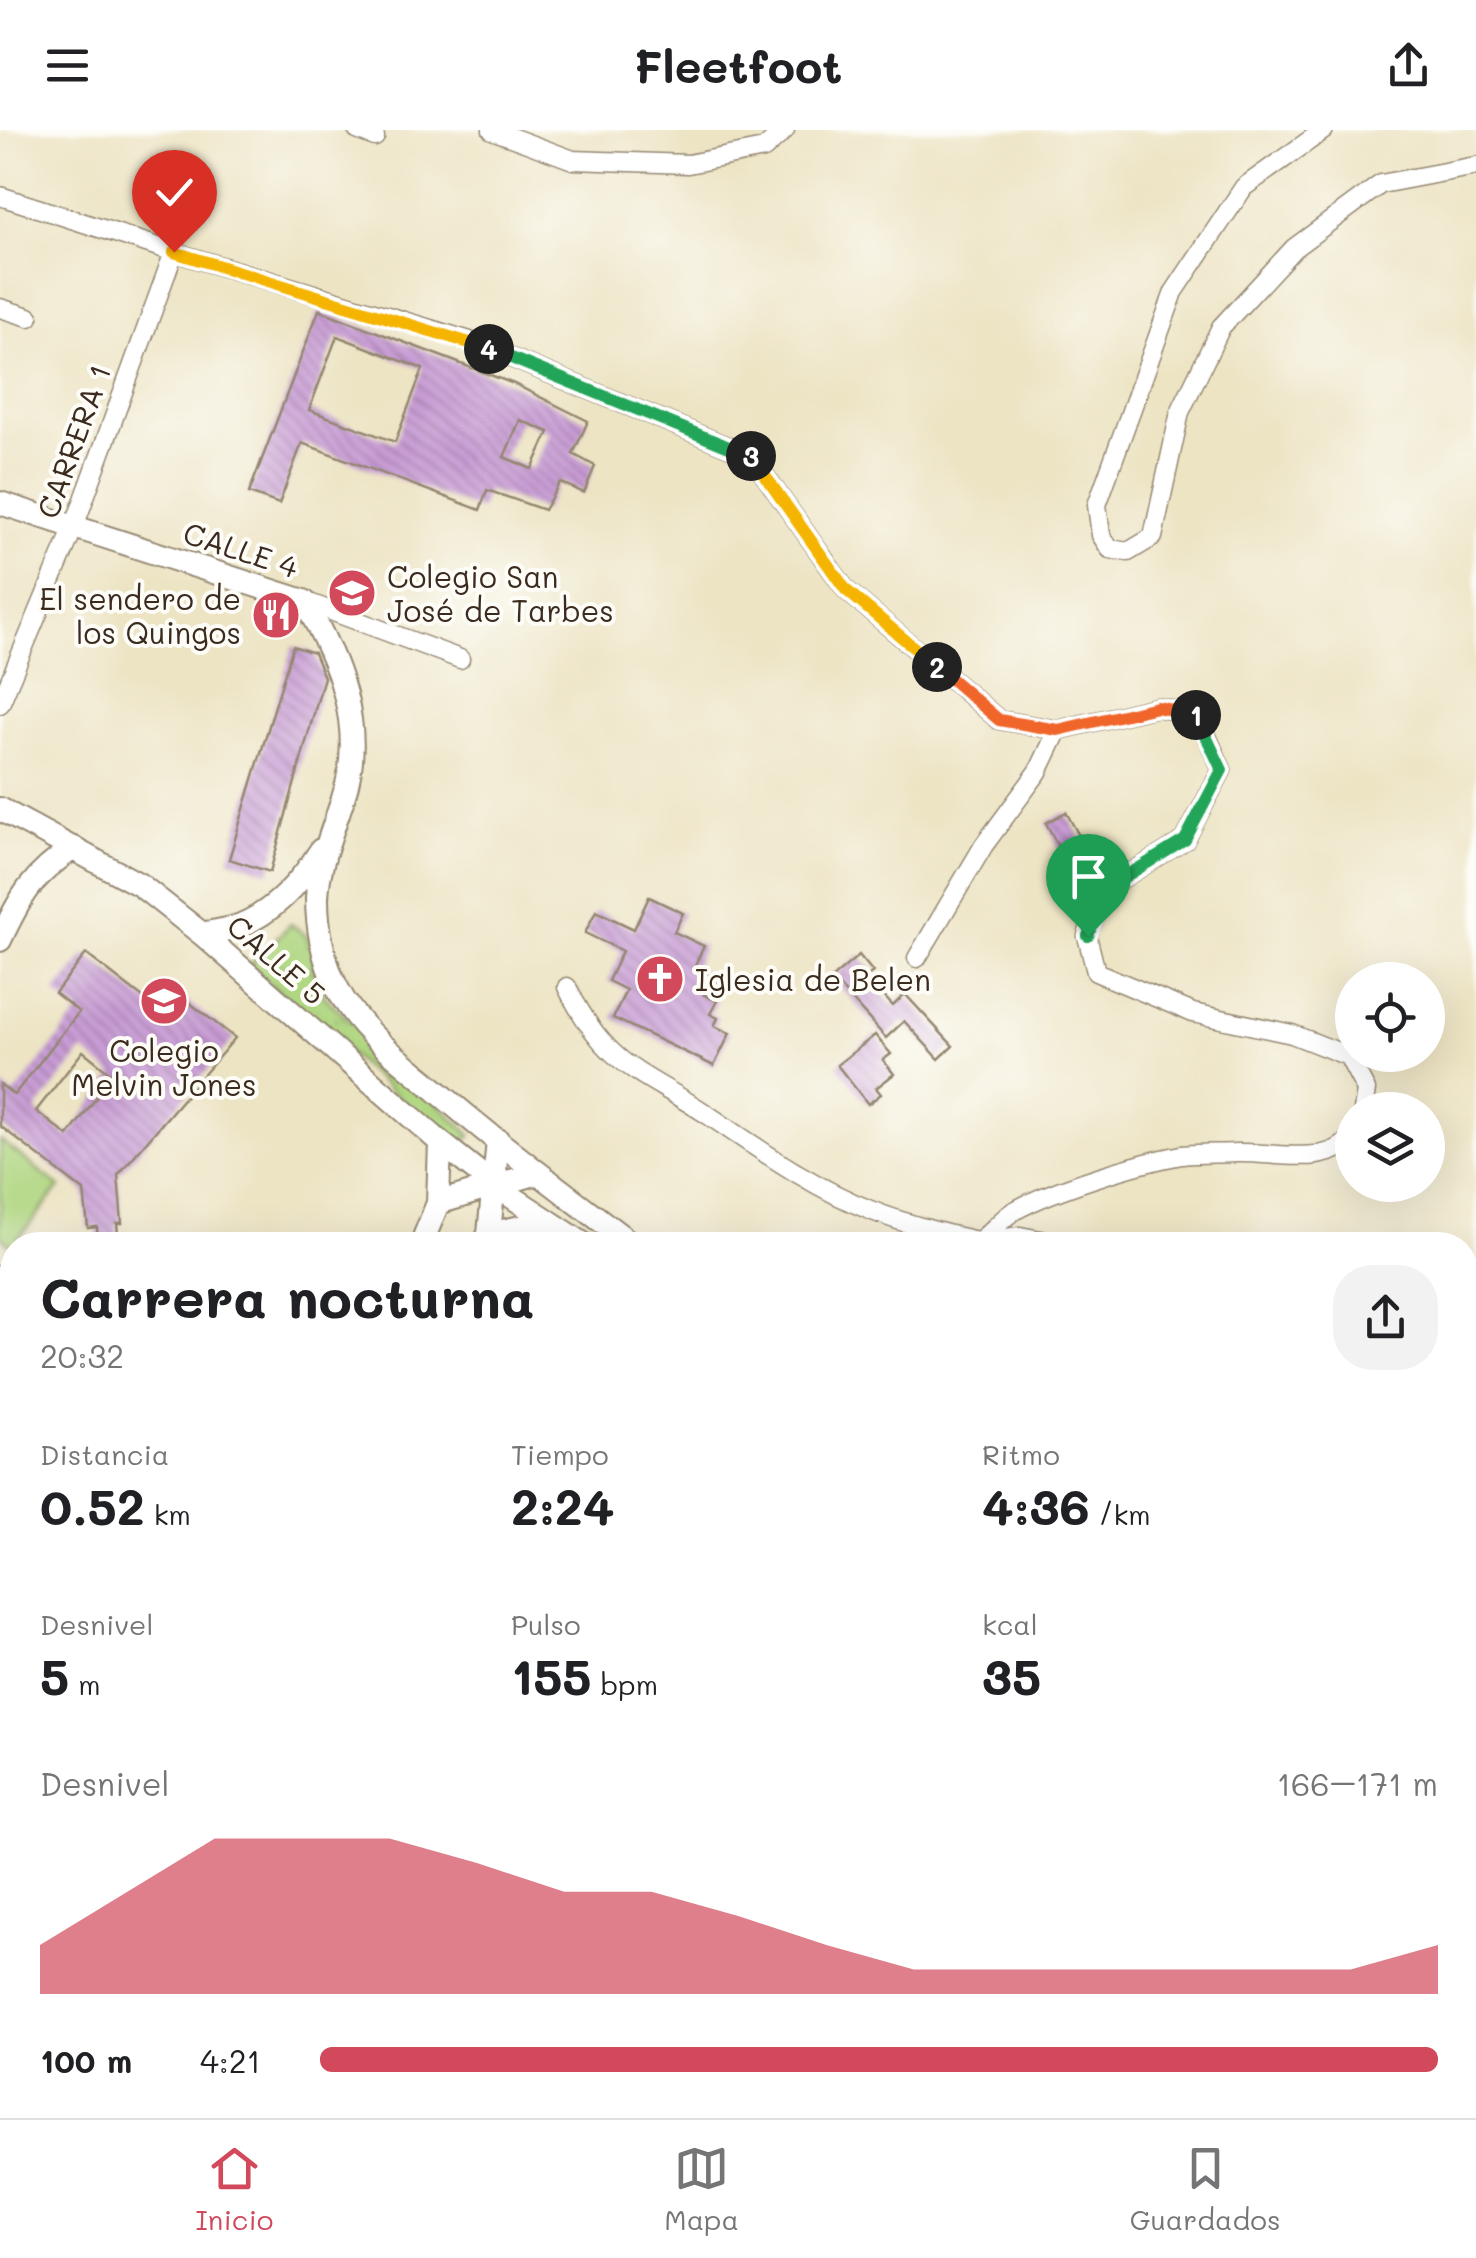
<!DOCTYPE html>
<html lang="es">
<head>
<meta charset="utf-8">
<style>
	body { margin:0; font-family:Mali,sans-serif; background:#f2f2f2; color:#202124; height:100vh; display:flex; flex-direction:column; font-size:38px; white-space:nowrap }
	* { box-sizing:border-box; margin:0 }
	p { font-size:32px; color:#757577 }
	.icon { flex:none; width:55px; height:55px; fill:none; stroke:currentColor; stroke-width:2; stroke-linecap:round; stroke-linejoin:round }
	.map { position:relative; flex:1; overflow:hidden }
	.drawer { position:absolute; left:0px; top:1102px; width:1478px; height:888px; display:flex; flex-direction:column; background:#fff; border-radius:40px 40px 0 0; box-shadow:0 10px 40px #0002 }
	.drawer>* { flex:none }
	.fabs { position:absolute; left:1335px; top:832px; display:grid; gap:20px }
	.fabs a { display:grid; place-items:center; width:110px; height:110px; border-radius:50%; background:#fff; box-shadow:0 10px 40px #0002; font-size:50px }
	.pin { position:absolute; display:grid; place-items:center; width:85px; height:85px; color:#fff; margin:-102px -42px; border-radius:50% 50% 50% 0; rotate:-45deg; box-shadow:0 0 10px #0007 }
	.pin .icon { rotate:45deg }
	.km { position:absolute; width:50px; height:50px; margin:-25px; border-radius:50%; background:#222; color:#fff; font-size:28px; line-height:50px; text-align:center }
	.round { display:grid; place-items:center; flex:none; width:105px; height:105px; border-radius:40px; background:#f2f2f2 }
	.head { display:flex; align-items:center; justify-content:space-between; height:170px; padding:0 40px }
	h1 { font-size:55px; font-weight:800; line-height:75px }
	.metrics { display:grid; grid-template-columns:repeat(3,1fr); gap:15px; height:170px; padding:10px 40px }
	.metrics div { display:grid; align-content:center }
	.metrics b { font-size:50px; font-weight:800 }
	.metrics small { font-size:28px; font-weight:400 }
	.metrics p { font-size:28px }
	.chart { height:280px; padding:20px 40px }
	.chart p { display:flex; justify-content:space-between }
	.chart svg { width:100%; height:180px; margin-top:10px; fill:#d1495b; opacity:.7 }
	ul { padding:0 40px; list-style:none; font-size:32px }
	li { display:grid; grid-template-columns:160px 120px 1fr; align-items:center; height:75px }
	li i { height:25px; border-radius:12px; background:#d1495b }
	header { display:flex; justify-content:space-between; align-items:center; height:130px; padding:0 40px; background:#fff; font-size:45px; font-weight:800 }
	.tabs { display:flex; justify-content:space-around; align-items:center; height:140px; border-top:2px solid #e0e0e0; background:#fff; font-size:28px; color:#757577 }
	.tabs a { display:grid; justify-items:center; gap:5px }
	.tabs .current { color:#d1495b }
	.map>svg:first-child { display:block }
	.grass { fill:url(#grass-tufts); stroke:#75804f; stroke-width:2.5 }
	.pitch { fill:#afd680; stroke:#75804f; stroke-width:2.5 }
	.building { fill:url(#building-back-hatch); fill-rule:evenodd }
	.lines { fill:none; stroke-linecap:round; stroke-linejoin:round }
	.street-casing { stroke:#948771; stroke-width:21 }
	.secondary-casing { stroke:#948771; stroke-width:26 }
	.street { stroke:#fff; stroke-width:18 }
	.secondary { stroke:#fff; stroke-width:22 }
	.split-1-casing { stroke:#fff; stroke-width:20 }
	.split-2-casing { stroke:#fff; stroke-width:20 }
	.split-3-casing { stroke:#fff; stroke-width:20 }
	.split-4-casing { stroke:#fff; stroke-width:20 }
	.split-5-casing { stroke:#fff; stroke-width:20 }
	.split-1 { stroke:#22a559; stroke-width:12 }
	.split-2 { stroke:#f0652b; stroke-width:12 }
	.split-3 { stroke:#f5b400; stroke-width:12 }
	.split-4 { stroke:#22a559; stroke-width:12 }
	.split-5 { stroke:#f5b400; stroke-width:12 }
	.labels { text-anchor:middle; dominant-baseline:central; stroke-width:8; stroke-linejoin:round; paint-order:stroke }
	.street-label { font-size:30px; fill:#3b2a1e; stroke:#fdfcf7 }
	.poi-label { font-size:30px; fill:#3b2a1e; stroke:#fdfcf7; text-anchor:start }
</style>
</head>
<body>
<header><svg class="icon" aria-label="menu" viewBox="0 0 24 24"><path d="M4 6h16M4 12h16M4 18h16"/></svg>Fleetfoot<svg class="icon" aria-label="share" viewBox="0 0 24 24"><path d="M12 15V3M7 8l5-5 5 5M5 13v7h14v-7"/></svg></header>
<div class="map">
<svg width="1476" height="1988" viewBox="0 0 1476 1988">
	<defs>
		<pattern id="grass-tufts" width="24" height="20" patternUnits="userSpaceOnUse" patternTransform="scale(2.5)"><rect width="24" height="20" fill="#afd680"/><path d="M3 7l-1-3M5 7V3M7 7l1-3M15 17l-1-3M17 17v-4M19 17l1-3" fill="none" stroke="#97b86e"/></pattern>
		<pattern id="building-back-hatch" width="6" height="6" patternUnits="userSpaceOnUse" patternTransform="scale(2.5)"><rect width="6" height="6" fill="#c89cd5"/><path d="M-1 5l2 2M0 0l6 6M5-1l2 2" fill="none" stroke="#a47fac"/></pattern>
	</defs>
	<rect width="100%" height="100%" fill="#fdfcf7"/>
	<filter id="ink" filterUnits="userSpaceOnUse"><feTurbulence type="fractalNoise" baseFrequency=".01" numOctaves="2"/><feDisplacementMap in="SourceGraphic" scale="20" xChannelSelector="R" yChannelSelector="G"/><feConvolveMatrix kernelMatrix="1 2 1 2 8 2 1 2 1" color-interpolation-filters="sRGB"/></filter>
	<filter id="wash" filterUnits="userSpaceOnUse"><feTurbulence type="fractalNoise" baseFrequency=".0048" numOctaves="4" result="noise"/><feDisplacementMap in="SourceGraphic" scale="40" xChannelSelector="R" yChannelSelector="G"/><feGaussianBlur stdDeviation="2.25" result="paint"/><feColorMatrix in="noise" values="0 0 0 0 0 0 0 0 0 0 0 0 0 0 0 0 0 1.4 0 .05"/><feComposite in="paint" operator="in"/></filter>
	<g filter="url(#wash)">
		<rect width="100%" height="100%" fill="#ede4c4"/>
		<!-- grass -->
		<path class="grass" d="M291,794L314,812L313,841L326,868L471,1005L458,1020L249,835Z"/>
		<!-- pitch -->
		<path class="pitch" d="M0,1010L60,1057L12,1116L0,1106Z"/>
		<g id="blocks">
			<!-- building -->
			<path class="building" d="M319,180L514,254L588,291L573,324L595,336L584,363L560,352L544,380L487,360L480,380L302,313L279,374L249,363ZM337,206L423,239L395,312L309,280ZM520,290L549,302L532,339L504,327Z
				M293,516L314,523L324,547L270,742L229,729Z
				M1066,682L1089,724L1068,735L1046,693Z
				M649,767L683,783L674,802L704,816L694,837L713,846L704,865L717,871L710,884L718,888L714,896L730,903L714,936L613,888L626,860L608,851L622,821L585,803L596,781L634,799Z
				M86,824L165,885L181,866L235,908L118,1045L122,1093H117L119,1115H98L97,1097L88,1098L84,1061L0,996V954L14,965L79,882L55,863ZM83,921L113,945L68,1006L36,981Z
				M859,825L873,842L866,847L893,876L905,864L953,916L939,929L904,891L886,908L832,848Z
				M875,905L891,924L883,930L894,944L876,958L881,964L868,974L837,935Z"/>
		</g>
	</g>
	<g filter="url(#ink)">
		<use href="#blocks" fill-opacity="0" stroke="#948771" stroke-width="2.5"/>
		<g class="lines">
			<!-- street casing -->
			<g class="street-casing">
				<path id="street" d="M357,0L375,7
					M492,0L573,30L688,34L764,19L785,0
					M1324,0L1244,57L1174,162L1097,375L1101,405L1110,419L1128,422L1153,407L1180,282L1221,197L1294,118L1381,54L1476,36
					M0,66L174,122L467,210L751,326L846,460L999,590L1058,600L1157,577L1198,586L1222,640L1185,710L1118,751L1097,779L1087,806L1096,842L1193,883L1292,904L1348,926L1366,960L1363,980
					M0,178L29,187
					M304,471L460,529
					M0,574L74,397L174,122
					M917,828L984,715L1038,642L1058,600
					M567,857C606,936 637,939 705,983C758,1018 811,1057 870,1080C910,1096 954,1106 995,1115
					M979,1111C991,1103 1002,1088 1014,1081C1053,1059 1137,1033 1182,1025C1200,1023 1219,1024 1236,1023C1270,1021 1332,1039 1352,1005
					M985,1111L1020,1106L1067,1115
					M0,1145L12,1147
					M1465,1296L1476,1299
					M0,1419L12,1416
					M0,1635L12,1633
					M0,1663L12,1661
					M0,1847L12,1844
					M148,1978L150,1988
					M284,1978L286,1988
					M614,1978L641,1988
					M199,1988L250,1978
					M440,1988L443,1978
					M525,1988L526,1978
					M597,1988L601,1978
					M721,1988L725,1978
					M861,1988L865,1978
					M985,1988L989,1978"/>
			</g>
			<!-- secondary casing -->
			<g class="secondary-casing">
				<path id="secondary" d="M0,373L304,471C338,529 366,597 344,665C334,698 318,733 317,768C317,797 323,830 336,856C357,898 395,926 430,955C495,1011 564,1063 633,1115
					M0,679L140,755L202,804L440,1012L494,1055L585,1115
					M202,804C214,801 229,800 241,795C275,781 302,750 321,720
					M0,810C20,767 33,744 74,718
					M438,1073L538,1043
					M489,1104L548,1091
					M421,1115L438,1073L440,1012
					M483,1115L489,1104L498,1010
					M1465,1375L1476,1382
					M1188,1988L1190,1978"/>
			</g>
			<!-- street -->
			<use href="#street" class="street"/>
			<!-- secondary -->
			<use href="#secondary" class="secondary"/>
		</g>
	</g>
	<g class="lines" filter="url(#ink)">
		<!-- split-1 casing -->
		<g class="split-1-casing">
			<path id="split-1" d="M1088,806L1098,778L1118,751L1185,710L1222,640L1196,585"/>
		</g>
		<!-- split-2 casing -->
		<g class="split-2-casing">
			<path id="split-2" d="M937,537L999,590L1058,600L1157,577L1196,585"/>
		</g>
		<!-- split-3 casing -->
		<g class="split-3-casing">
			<path id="split-3" d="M751,326L846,460L937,537"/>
		</g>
		<!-- split-4 casing -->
		<g class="split-4-casing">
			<path id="split-4" d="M489,219L751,326"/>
		</g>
		<!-- split-5 casing -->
		<g class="split-5-casing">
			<path id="split-5" d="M174,122L489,219"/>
		</g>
		<!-- split-1 -->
		<use href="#split-1" class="split-1"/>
		<!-- split-2 -->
		<use href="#split-2" class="split-2"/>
		<!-- split-3 -->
		<use href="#split-3" class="split-3"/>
		<!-- split-4 -->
		<use href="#split-4" class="split-4"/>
		<!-- split-5 -->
		<use href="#split-5" class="split-5"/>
	</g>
	<!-- icons -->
	<defs>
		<g id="school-disc" transform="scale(2.5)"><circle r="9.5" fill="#d1495b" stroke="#fdfcf7"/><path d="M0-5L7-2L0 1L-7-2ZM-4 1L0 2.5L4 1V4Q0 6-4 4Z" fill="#fff"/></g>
		<g id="restaurant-disc" transform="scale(2.5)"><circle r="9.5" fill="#d1495b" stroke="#fdfcf7"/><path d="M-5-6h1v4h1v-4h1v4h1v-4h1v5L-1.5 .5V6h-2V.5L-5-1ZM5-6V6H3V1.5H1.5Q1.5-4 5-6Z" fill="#fff"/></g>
		<g id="church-disc" transform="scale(2.5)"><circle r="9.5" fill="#d1495b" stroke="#fdfcf7"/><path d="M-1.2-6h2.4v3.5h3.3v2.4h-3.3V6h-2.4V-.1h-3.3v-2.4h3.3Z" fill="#fff"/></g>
	</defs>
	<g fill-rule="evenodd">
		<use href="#school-disc" x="352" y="463"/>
		<use href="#restaurant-disc" x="276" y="485"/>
		<use href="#church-disc" x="660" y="849"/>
		<use href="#school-disc" x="164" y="871"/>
	</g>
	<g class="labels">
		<!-- street labels -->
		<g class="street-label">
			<text transform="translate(73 311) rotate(-70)">CARRERA 1</text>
			<text transform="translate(241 419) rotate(18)">CALLE 4</text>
			<text transform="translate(277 829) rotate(41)">CALLE 5</text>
		</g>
		<!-- poi labels -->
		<g class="poi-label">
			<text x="387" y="446">Colegio San<tspan x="387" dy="34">José de Tarbes</tspan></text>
			<text x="241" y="468" text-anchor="end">El sendero de<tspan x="241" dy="34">los Quingos</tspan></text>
			<text x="695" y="849">Iglesia de Belen</text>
			<text x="164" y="920" text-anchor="middle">Colegio<tspan x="164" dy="34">Melvin Jones</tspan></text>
		</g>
	</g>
</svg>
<div class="fabs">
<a><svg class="icon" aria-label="locate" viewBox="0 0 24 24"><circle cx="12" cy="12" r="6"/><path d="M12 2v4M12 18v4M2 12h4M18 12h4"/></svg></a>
<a><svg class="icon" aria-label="layers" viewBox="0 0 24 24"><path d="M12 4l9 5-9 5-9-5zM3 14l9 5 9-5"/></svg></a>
</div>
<div class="pin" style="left:1088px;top:806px;background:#1e9e55"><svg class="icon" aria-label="arrive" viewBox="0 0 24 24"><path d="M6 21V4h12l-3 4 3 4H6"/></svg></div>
<div class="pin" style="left:174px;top:122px;background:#d93025"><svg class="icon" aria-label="check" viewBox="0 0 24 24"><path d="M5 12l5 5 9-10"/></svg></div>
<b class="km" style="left:1196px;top:585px">1</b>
<b class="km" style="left:937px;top:537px">2</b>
<b class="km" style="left:751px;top:326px">3</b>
<b class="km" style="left:489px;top:219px">4</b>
<section class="drawer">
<div class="head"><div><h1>Carrera nocturna</h1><p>20:32</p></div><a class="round"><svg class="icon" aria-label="share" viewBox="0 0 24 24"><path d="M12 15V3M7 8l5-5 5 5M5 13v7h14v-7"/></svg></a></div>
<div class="metrics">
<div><p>Distancia</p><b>0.52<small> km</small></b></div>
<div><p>Tiempo</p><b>2:24</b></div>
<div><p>Ritmo</p><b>4:36<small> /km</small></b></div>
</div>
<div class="metrics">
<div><p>Desnivel</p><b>5<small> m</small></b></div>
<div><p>Pulso</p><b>155<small> bpm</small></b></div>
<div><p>kcal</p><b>35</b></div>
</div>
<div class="chart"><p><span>Desnivel</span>166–171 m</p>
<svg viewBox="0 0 160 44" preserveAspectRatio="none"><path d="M0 44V32L10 19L20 6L30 6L40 6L50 12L60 19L70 19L80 25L90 32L100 38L110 38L120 38L130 38L140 38L150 38L160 32V44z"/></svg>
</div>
<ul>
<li><b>100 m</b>4:21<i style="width:100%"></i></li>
</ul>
</section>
</div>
<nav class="tabs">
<a class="current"><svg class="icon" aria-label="home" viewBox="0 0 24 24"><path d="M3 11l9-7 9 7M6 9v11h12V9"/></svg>Inicio</a>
<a><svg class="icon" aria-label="map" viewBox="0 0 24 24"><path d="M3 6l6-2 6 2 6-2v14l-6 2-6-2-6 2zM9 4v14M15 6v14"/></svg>Mapa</a>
<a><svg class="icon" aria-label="saved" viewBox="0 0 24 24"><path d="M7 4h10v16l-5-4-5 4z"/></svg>Guardados</a>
</nav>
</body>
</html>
